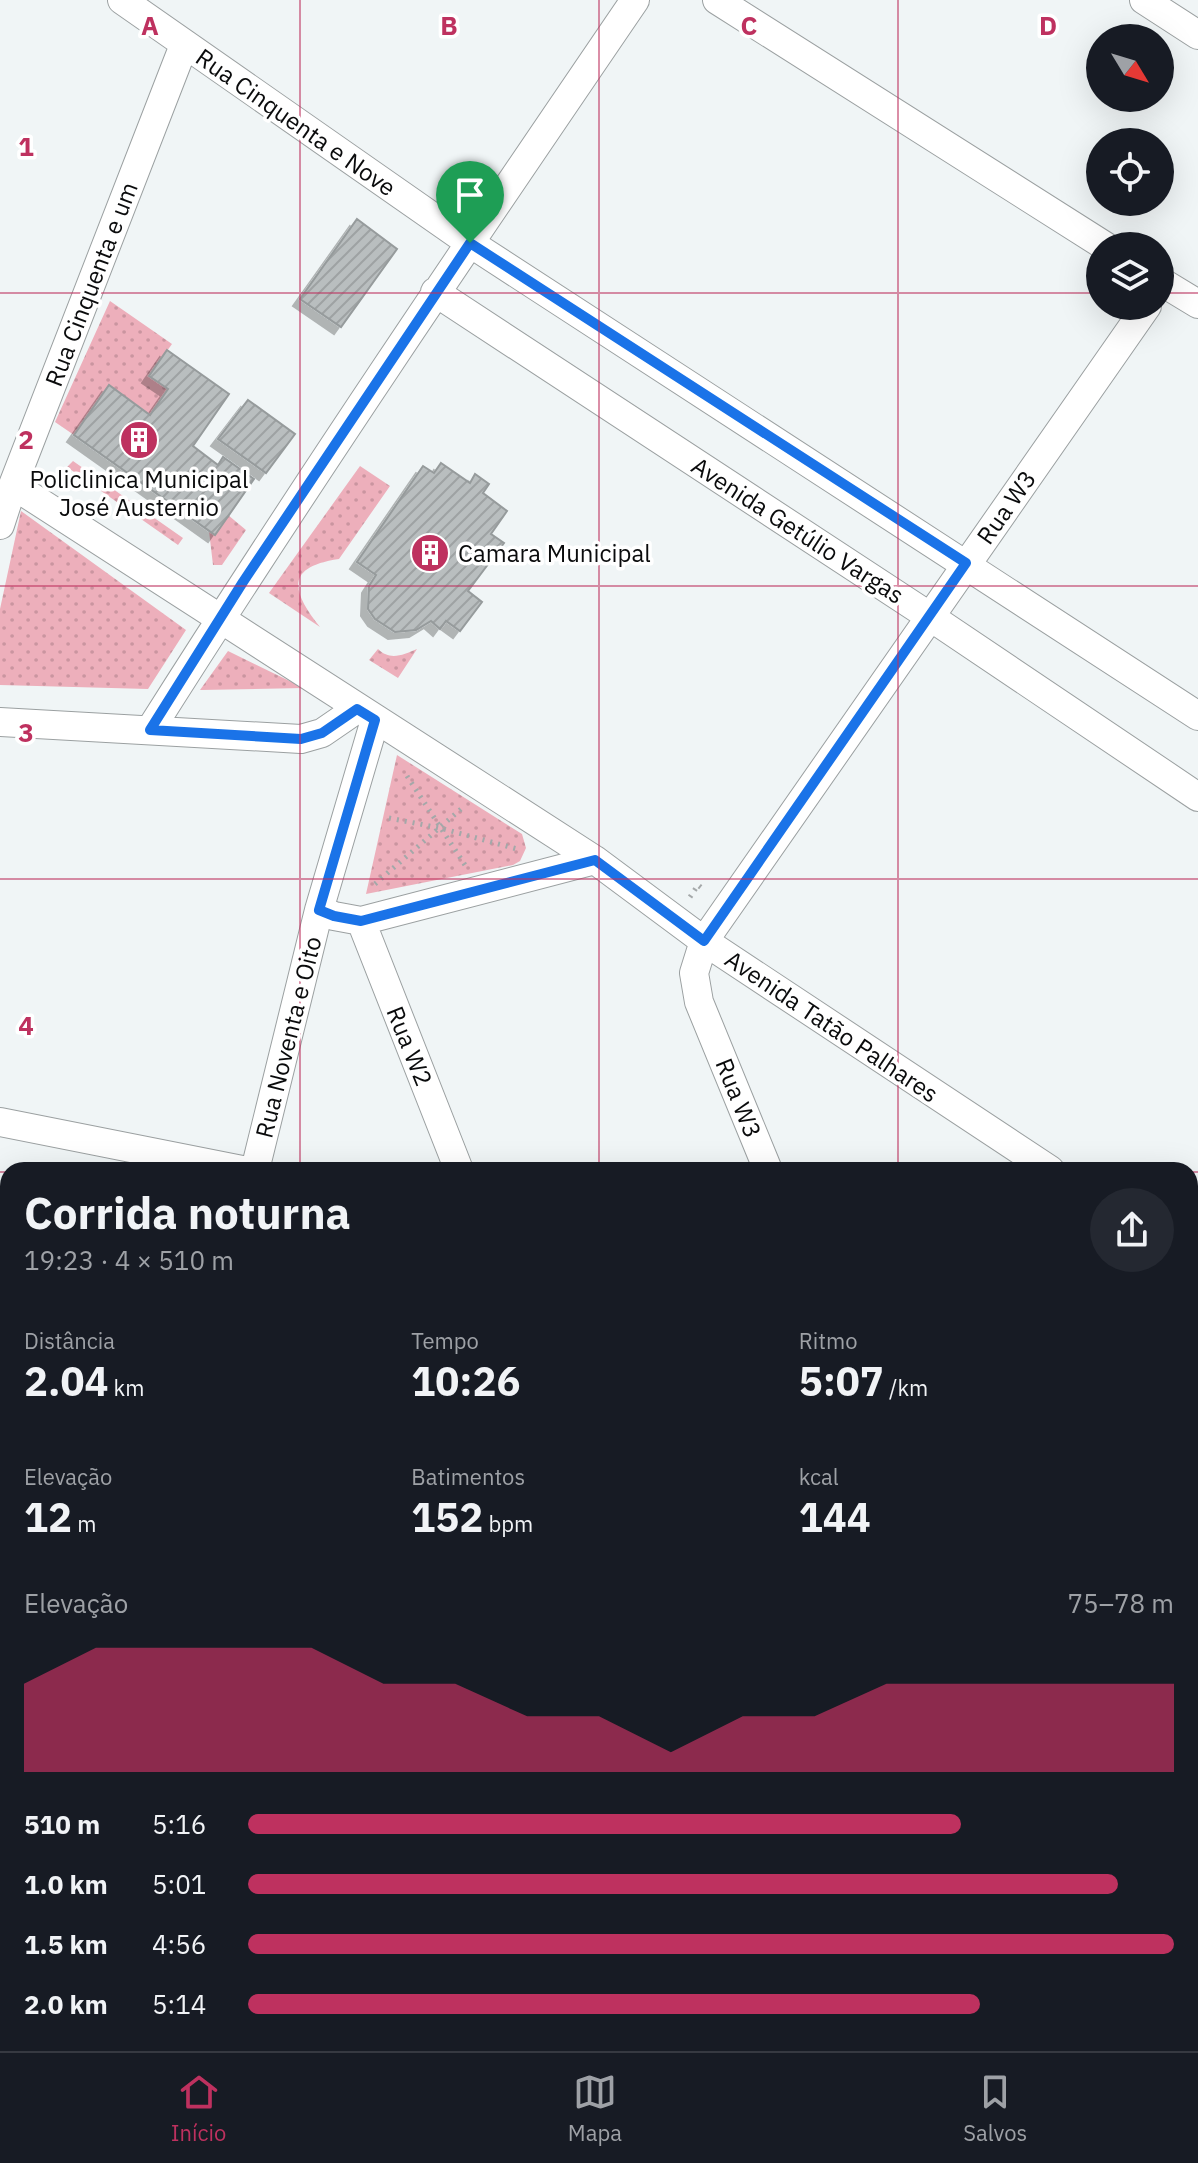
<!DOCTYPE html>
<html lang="pt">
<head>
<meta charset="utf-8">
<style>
	body { margin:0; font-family:"IBM Plex Sans",sans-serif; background:#242831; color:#f1f3f6; height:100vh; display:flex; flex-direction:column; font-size:30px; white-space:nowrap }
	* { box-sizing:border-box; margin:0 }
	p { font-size:26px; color:#9ea1a6 }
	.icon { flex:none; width:44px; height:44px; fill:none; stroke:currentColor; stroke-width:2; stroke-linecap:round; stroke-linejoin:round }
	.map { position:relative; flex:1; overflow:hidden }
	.drawer { position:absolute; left:0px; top:1162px; width:1198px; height:890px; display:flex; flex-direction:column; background:#171b24; border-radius:24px 24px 0 0; box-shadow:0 8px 32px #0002 }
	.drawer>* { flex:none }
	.needle { width:52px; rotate:128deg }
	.controls { position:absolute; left:1086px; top:24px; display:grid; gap:16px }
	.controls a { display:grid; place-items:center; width:88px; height:88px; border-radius:50%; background:#171b24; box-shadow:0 8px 32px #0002; font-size:40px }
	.pin { position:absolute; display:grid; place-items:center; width:68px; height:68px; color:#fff; margin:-82px -34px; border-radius:50% 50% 50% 0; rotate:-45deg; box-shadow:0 0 8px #0007 }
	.pin .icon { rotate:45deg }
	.round { display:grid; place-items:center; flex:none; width:84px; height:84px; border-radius:42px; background:#242831 }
	.overview { display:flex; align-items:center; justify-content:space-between; height:136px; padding:0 24px }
	h1 { font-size:44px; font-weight:800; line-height:60px }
	.figures { display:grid; grid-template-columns:repeat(3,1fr); gap:12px; height:136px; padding:8px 24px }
	.figures div { display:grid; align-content:center }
	.figures b { font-size:40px; font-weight:800 }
	.figures small { font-size:22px; font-weight:400 }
	.figures p { font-size:22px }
	.chart { height:224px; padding:16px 24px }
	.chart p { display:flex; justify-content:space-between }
	.chart svg { width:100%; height:144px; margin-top:8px; fill:#be315f; opacity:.7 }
	ul { padding:0 24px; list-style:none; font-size:26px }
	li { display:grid; grid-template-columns:128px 96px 1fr; align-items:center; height:60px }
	li i { height:20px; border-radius:10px; background:#be315f }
	.tabs { display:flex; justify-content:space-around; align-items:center; height:112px; border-top:2px solid #363941; background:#171b24; font-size:22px; color:#9ea1a6 }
	.tabs a { display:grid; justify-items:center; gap:4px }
	.tabs .on { color:#be315f }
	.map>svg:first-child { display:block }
	.park { fill:url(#park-dots) }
	.building { fill:url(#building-hatch); stroke:#969b9c; stroke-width:2; filter:url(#shadow) }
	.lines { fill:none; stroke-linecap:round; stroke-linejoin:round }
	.minor-casing { stroke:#9ba0a1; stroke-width:30 }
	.tertiary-casing { stroke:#9ba0a1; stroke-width:38 }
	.path { stroke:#a4a8a9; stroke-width:5; stroke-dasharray:2 6; stroke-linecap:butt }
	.minor { stroke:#fff; stroke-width:28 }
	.tertiary { stroke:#fff; stroke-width:36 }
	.route-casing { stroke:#fff; stroke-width:16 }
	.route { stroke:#1a73e8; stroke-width:10 }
	.grid { fill:none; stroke:#be315f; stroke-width:2; stroke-opacity:0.55 }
	.labels { text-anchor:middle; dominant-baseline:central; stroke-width:7; stroke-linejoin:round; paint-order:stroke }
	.street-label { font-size:24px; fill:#0a0b0c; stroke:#fff }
	.poi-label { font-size:24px; fill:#0a0b0c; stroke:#fff }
	.grid-label { font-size:26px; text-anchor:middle; font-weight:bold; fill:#be315f; stroke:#fff; stroke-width:7; stroke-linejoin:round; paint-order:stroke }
</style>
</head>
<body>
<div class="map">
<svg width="1198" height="2051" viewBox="0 0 1198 2051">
	<defs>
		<pattern id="park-dots" width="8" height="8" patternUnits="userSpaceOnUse" patternTransform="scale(2)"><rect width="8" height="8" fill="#edafbb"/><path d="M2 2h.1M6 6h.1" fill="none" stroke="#ca95a0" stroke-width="1.8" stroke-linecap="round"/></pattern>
		<pattern id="building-hatch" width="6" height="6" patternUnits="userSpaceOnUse" patternTransform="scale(2)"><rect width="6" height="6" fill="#b9bebf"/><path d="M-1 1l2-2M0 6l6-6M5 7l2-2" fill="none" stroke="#9ea2a3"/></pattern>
		<filter id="shadow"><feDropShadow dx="-7" dy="7" stdDeviation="0" flood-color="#0004"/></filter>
	</defs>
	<rect width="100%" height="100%" fill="#f0f5f6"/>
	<!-- park -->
	<path class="park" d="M110,301L172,344L149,376L168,389L150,415L109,386L74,435L55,422Z
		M73,461L183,538L178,545L67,467Z
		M360,466L390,486L339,559C284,567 292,592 320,627L269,593Z
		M21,511L186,630L148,689L0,685V609Z
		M228,515L246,530L222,565H213L209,531Z
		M378,649C390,661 403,655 417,649L398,678L369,660Z
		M228,651L304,688L200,690Z
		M397,755L522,834L526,848L520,861L513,865L366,894Z"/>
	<!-- building -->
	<path class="building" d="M357,219L397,249L341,327L300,299Z
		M167,350L229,394L193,446L218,465L223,457L254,479L215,535L74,435L109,385L150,415L168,389L149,376Z
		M248,400L295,434L266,473L218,439Z
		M441,463L470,483L475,474L489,484L483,493L507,511L491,534L504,543L468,591L482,602L460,631L446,621L440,629L431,621L416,630L395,632L375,619L368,609L369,586L376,575L357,562L423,466L434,473Z
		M254,2044H522L523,2051H253Z"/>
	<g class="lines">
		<!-- minor casing -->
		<g class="minor-casing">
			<path id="minor" d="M122,0L470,243L1198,716
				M717,0L1105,246
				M1144,0L1198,35
				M1160,281L1198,304
				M435,292L929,616L1198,797
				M13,485L595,860L704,941L1050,1170
				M0,525L13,485L184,45
				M0,722L301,739L322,733L357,709
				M150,730C306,483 470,242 635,0
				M319,910L334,916L361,921L595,860
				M361,921L459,1170
				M0,1122L242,1170
				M255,1170L319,910L375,720
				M768,1170L699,1002L694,973L704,941L1147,306
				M1190,1262L1198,1267
				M1190,1439L1198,1460
				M1190,1981L1198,1978
				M114,2044L116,2051
				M811,2044L814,2051
				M1117,2044L1120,2051
				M981,2051L1002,2044"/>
		</g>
		<!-- tertiary casing -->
		<g class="tertiary-casing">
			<path id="tertiary" d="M1190,1329L1198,1326
				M1190,1414L1198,1411
				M0,1737L8,1735
				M0,1806L8,1803"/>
		</g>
		<!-- path -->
		<path class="path" d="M407,776L465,865
			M389,818L440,828L517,849
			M375,884L461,809
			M690,897L698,885L704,890"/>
		<!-- minor -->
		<use href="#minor" class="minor"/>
		<!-- tertiary -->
		<use href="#tertiary" class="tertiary"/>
	</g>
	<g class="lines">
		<!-- route casing -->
		<g class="route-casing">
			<path id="route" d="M470,243L966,563L704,941L595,860L361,921L334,916L319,910L375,720L357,709L322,733L301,739L150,730L243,582Z"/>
		</g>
		<!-- route -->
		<use href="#route" class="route"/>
	</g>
	<!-- grid -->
	<path class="grid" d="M300,0V1170M599,0V1170M898,0V1170M0,293H1100M1160,293H1198M0,586H1198M0,879H1198M0,1172H8M1190,1172H1198M0,1465H8M1190,1465H1198M0,1758H8M1190,1758H1198M300,2044V2051M599,2044V2051M898,2044V2051"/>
	<!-- icons -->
	<defs>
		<g id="building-disc" transform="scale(2)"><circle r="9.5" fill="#be315f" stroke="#fff"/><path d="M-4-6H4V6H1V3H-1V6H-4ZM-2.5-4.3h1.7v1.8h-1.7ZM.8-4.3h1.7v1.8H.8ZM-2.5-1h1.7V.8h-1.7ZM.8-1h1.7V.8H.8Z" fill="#fff"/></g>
	</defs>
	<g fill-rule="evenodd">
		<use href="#building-disc" x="139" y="440"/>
		<use href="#building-disc" x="430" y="553"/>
	</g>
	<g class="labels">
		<!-- street labels -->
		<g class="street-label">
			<text transform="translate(296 122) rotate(35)">Rua Cinquenta e Nove</text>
			<text transform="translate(91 284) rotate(-69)">Rua Cinquenta e um</text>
			<text transform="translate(1006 507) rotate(-55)">Rua W3</text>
			<text transform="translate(798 530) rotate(33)">Avenida Getúlio Vargas</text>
			<text transform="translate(832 1026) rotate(34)">Avenida Tatão Palhares</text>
			<text transform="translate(288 1037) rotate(-76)">Rua Noventa e Oito</text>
			<text transform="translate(410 1046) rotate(68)">Rua W2</text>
			<text transform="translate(739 1098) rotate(68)">Rua W3</text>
		</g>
		<!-- poi labels -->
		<g class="poi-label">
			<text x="139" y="479">Policlinica Municipal<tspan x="139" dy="28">José Austernio</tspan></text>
			<text x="458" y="553" text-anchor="start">Camara Municipal</text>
		</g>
	</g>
	<g class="grid-label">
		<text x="150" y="35">A</text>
		<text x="449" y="35">B</text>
		<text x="749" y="35">C</text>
		<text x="1048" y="35">D</text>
		<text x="26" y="156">1</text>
		<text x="26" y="449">2</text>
		<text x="26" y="742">3</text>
		<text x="26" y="1035">4</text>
	</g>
</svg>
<div class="controls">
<a><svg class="needle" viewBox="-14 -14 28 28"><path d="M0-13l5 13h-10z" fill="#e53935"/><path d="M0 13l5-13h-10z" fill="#9ea1a6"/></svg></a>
<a><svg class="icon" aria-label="locate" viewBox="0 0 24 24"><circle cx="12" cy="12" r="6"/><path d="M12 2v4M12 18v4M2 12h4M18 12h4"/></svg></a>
<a><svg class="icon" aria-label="layers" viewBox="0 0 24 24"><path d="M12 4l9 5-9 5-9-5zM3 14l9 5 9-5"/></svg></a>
</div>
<div class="pin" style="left:470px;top:243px;background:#1e9e55"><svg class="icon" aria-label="arrive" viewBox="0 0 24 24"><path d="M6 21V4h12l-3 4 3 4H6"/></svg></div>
<section class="drawer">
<div class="overview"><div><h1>Corrida noturna</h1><p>19:23 · 4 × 510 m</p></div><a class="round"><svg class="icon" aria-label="share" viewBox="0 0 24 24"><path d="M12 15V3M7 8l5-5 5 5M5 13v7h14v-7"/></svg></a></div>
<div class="figures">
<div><p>Distância</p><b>2.04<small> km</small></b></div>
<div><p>Tempo</p><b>10:26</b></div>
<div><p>Ritmo</p><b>5:07<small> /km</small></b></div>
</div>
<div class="figures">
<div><p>Elevação</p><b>12<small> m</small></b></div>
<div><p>Batimentos</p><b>152<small> bpm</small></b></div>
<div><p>kcal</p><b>144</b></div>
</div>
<div class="chart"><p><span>Elevação</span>75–78 m</p>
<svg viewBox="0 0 160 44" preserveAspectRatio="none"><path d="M0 44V17L10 6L20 6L30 6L40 6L50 17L60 17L70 27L80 27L90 38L100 27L110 27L120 17L130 17L140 17L150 17L160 17V44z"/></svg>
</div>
<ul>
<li><b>510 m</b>5:16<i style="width:77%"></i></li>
<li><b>1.0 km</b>5:01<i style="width:94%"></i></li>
<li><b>1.5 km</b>4:56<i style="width:100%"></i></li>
<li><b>2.0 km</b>5:14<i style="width:79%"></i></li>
</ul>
</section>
</div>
<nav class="tabs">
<a class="on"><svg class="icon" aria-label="home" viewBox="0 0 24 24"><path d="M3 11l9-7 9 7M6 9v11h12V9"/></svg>Início</a>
<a><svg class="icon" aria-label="map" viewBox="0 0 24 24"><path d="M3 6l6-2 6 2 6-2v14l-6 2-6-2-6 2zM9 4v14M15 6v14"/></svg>Mapa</a>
<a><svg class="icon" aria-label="saved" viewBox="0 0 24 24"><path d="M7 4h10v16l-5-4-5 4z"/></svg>Salvos</a>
</nav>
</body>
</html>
